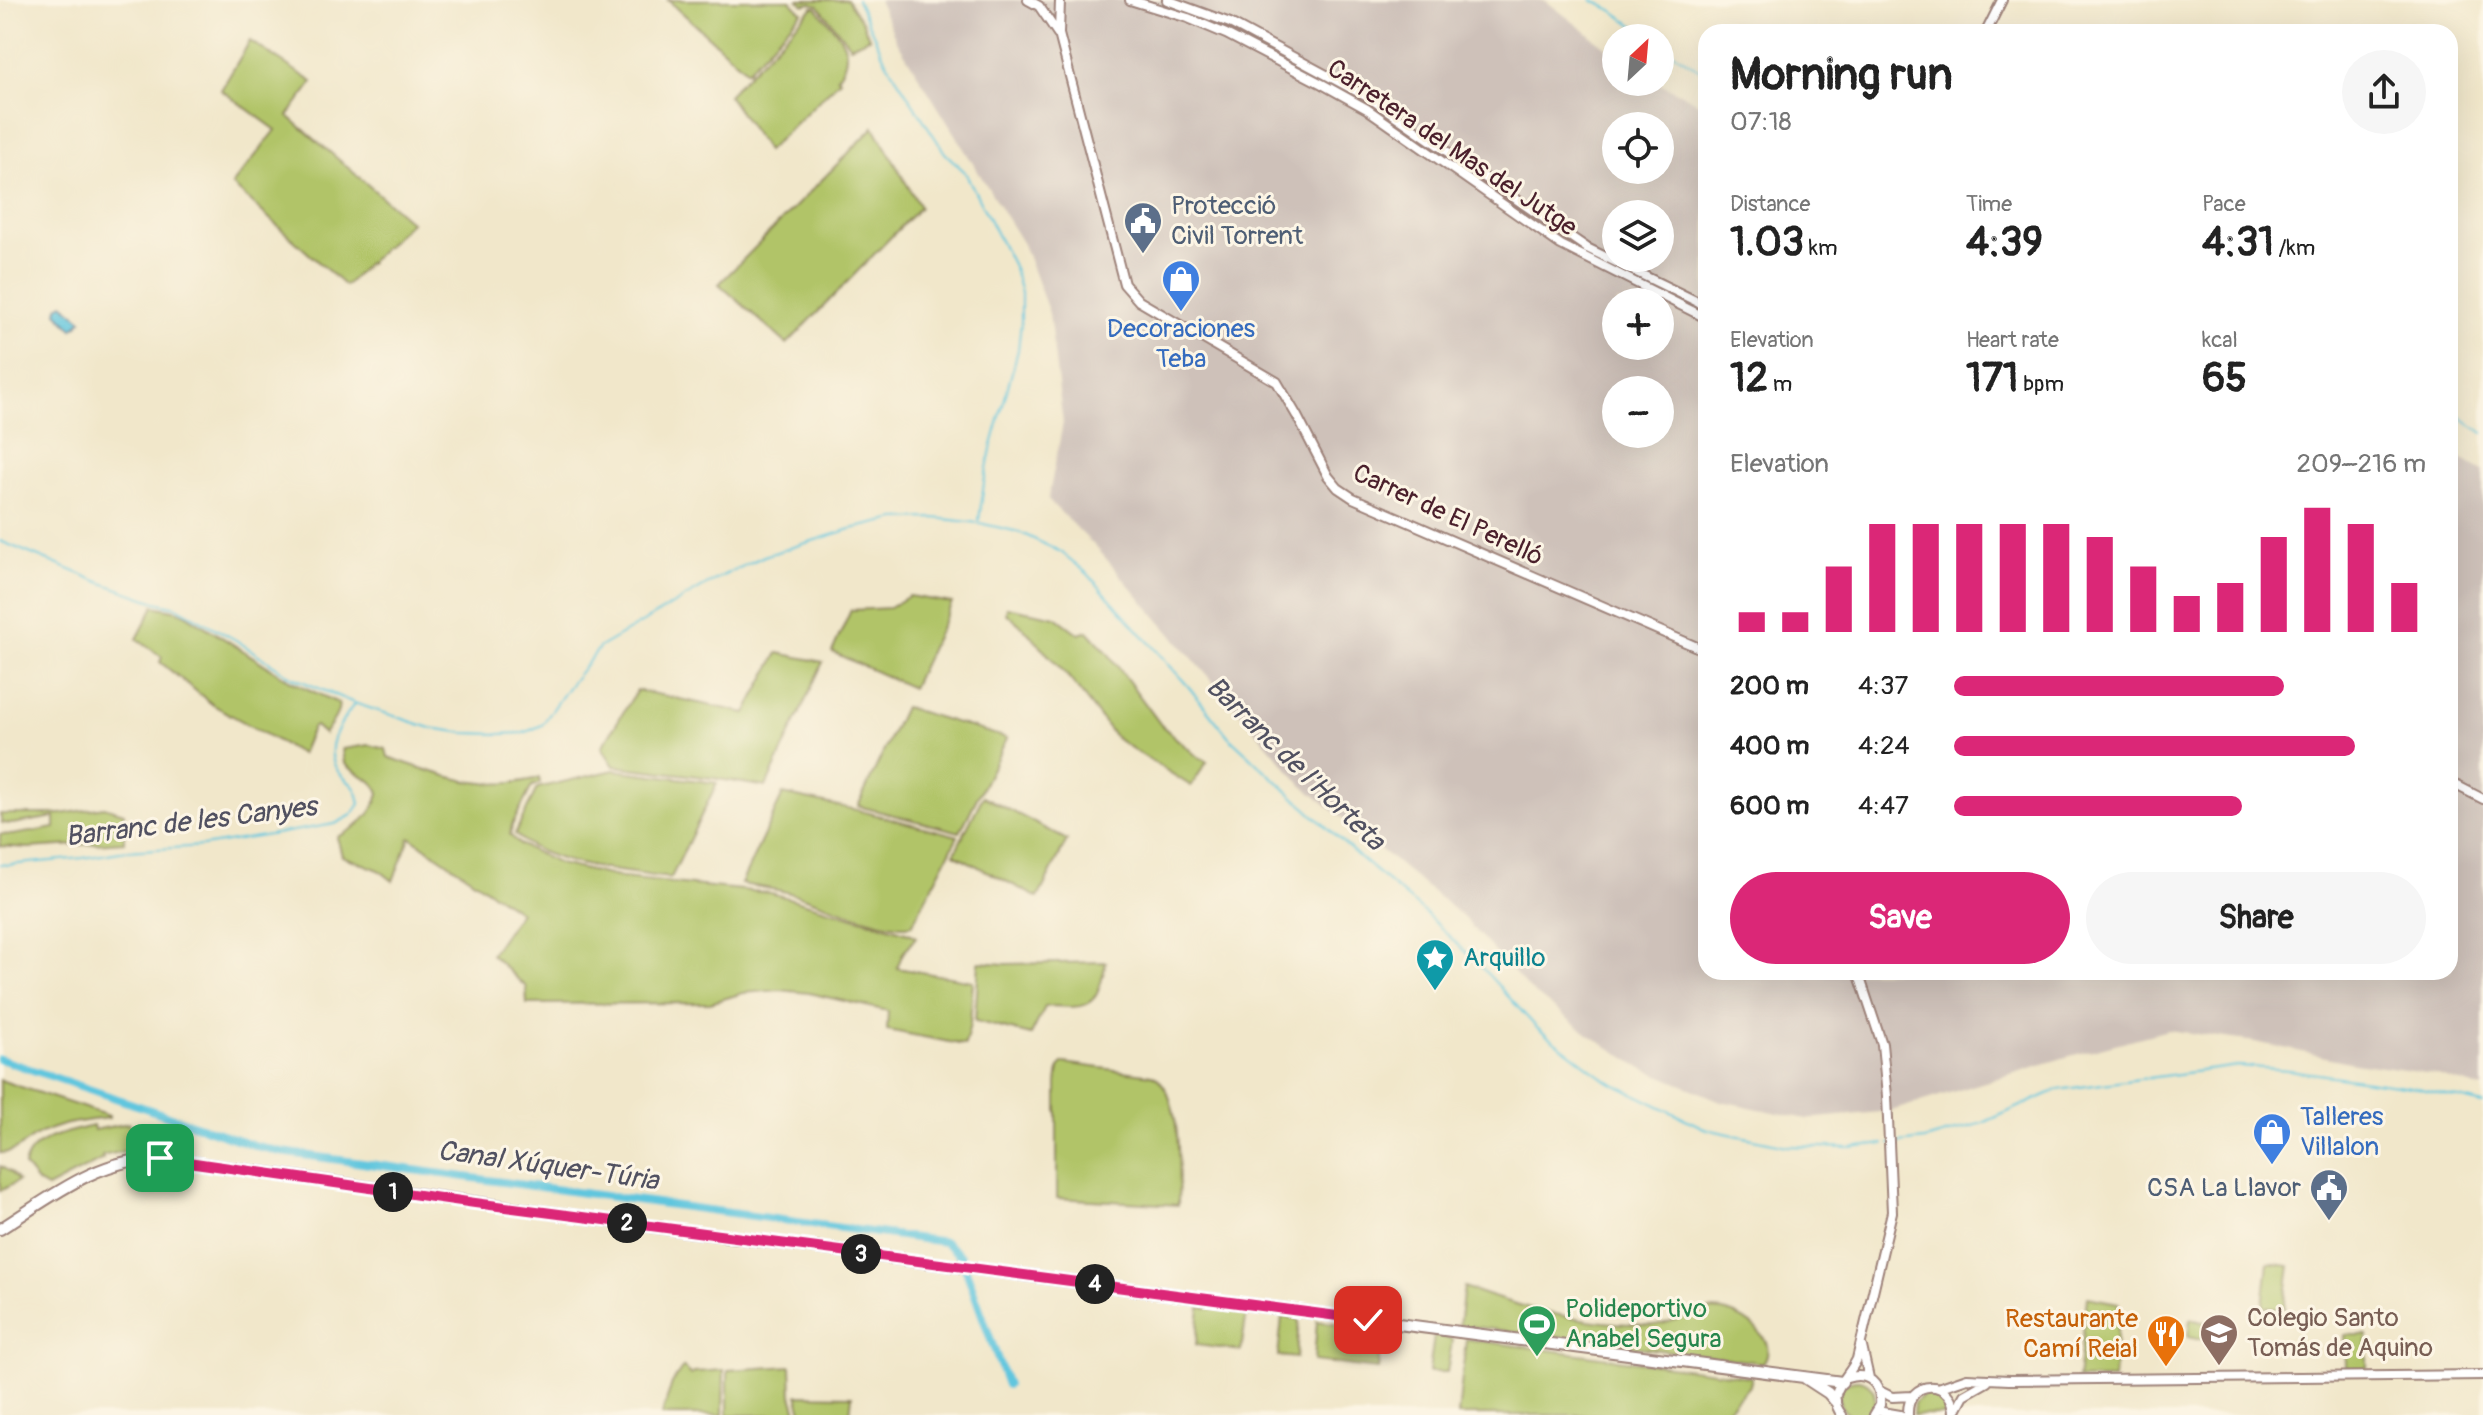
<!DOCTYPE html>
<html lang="en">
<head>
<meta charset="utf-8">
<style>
	body { margin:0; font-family:Pangolin,sans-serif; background:#f6f6f6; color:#222; height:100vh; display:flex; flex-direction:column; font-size:30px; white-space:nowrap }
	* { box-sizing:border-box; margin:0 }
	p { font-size:26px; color:#767676 }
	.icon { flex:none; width:44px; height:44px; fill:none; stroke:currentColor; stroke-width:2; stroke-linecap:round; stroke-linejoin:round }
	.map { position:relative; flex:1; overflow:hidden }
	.panel { position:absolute; left:1698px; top:24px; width:760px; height:956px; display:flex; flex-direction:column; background:#fff; border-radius:24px; box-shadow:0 8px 32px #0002 }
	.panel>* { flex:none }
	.needle { width:52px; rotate:26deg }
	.buttons { position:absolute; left:1602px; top:24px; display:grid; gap:16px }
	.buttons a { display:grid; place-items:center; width:72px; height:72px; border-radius:50%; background:#fff; box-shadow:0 8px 32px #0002; font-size:40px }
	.pin { position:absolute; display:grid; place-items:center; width:68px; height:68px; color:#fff; margin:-34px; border-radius:16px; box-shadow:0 4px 12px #0006 }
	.km { position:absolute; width:40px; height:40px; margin:-20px; border-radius:50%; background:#222; color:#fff; font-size:22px; line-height:40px; text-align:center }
	.round { display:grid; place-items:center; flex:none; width:84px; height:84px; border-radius:42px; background:#f6f6f6 }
	.headline { display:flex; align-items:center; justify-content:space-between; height:136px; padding:0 32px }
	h1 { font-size:44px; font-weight:700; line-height:60px }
	.stats { display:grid; grid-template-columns:repeat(3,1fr); gap:12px; height:136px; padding:8px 32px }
	.stats div { display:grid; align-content:center }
	.stats b { font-size:40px; font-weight:700 }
	.stats small { font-size:22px; font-weight:400 }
	.stats p { font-size:22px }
	.chart { height:224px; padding:16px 32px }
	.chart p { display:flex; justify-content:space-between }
	.chart svg { width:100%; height:144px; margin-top:8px; stroke:#db2777; stroke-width:6 }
	.action { display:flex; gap:16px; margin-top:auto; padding:16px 32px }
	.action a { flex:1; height:92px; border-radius:48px; background:#db2777; color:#fff; font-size:32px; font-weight:700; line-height:92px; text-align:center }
	.action a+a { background:#f6f6f6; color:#222 }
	ul { padding:0 32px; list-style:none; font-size:26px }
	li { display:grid; grid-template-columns:128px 96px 1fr; align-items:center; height:60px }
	li i { height:20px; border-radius:10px; background:#db2777 }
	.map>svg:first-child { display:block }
	.industrial { fill:#cec1b9; fill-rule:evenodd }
	.green { fill:#b1c468; stroke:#7e724a; stroke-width:2 }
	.water { fill:#60c6de; stroke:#557284; stroke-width:2 }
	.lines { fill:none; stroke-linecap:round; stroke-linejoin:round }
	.stream { stroke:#60c6de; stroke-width:2 }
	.canal { stroke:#60c6de; stroke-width:8 }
	.minor-casing { stroke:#9e837a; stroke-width:12 }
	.major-casing { stroke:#9e837a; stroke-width:14 }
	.minor { stroke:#fff; stroke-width:8 }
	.major { stroke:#fff; stroke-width:10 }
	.route-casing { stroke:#fff; stroke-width:16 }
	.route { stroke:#db2777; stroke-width:10 }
	.labels { text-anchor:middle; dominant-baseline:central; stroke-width:6; stroke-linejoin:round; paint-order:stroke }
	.street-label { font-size:26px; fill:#4a1f2b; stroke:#fcf5e5 }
	.service-label { font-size:26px; fill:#4e5e75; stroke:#fcf5e5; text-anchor:start }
	.shop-label { font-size:26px; fill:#366cbe; stroke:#fcf5e5 }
	.culture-label { font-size:26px; fill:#0d838f; stroke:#fcf5e5; text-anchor:start }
	.leisure-label { font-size:26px; fill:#27864d; stroke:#fcf5e5; text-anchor:start }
	.education-label { font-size:26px; fill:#785e54; stroke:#fcf5e5; text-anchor:start }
	.food-label { font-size:26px; fill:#c56008; stroke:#fcf5e5; text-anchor:end }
	.water-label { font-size:28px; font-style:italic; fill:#515161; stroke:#fcf5e5 }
</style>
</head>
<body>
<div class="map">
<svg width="2483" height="1415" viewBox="0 0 2483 1415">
	<rect width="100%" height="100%" fill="#fcf5e5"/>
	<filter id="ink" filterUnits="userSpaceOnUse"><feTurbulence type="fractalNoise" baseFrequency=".0125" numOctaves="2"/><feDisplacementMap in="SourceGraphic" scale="16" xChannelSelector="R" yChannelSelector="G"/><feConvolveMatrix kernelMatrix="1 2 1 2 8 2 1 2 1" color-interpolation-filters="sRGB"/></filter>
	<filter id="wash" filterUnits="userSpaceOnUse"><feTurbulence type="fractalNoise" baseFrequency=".006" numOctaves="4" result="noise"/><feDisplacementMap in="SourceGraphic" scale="32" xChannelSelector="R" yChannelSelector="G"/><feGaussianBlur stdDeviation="1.8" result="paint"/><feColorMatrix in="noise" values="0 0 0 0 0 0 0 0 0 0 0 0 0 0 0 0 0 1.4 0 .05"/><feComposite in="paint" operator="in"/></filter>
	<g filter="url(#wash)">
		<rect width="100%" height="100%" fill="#f1e7ca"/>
		<!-- industrial -->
		<path class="industrial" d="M878,0H1539L1546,1L1616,55V82H1658L1706,107V972H2450V453L2483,471V1089L2434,1074L2354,1063L2255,1042L2168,1030L2066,1057L1891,1111L1807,1119L1721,1101L1640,1067L1588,1034L1530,990L1463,917L1303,786L1096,547L1048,500L1063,423L1049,313L1023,244L897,41ZM1616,126H1660V170H1616ZM1616,214H1660V258H1616ZM1616,302H1660V346H1616ZM1616,390H1660V434H1616Z"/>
		<!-- green -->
		<path class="green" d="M668,0H790L802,12L747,71Z
			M798,0H847L863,23L869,38L850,46L818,5L811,3L804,5Z
			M813,7H816C834,31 860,48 837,77L840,80L767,151L728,95Z
			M250,41L313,82L288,116L411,222L345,286L232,185L276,130L221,90Z
			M874,127L920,207L787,344L719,284Z
			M909,596L952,603L912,688L832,652L851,610L889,608Z
			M154,606L178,611L185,614L291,681L338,703C341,713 330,725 324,734L315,726L312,728L301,754L213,705L160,662L162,657L137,639Z
			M1007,607L1056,617L1079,634L1088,631L1107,652L1161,725L1200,759L1201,758L1207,762L1191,786L1117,739L1070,679L1023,627L1006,613Z
			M778,653L823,662L766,787L713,778L614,766L602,747L637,690L746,713Z
			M904,707L1007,738L960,832L858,806Z
			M369,745L386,749L388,757C442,775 481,793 539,778L540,783L532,786L512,825L510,835L519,844L559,864L622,878L771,893L909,933L916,937L903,953L897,968L973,981L970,1024L965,1045L887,1030L888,1011L809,993L780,990L743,993L710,1003L527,1004L526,987L491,954L520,912L410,837L393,881L379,870L342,856L337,837C356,829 375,814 379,793C374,777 355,775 344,763L342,749Z
			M614,770L717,783L671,878C626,872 548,867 515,834L537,788Z
			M783,794L857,810L958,836L912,925C892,932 821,902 797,895C779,889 760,887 741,884Z
			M983,796L1067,840L1038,898L954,854Z
			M104,807L124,813V842L28,848L0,846V834L12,835L55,828V817L12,824L2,823L0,814H61Z
			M979,962L1005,964L1106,962C1100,986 1100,1007 1071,1007C1062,1007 1054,1005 1045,1007L1031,1035L975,1021Z
			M1064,1063L1152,1075C1183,1089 1179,1175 1178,1205L1057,1198V1083L1059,1068Z
			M0,1080L109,1116V1118C83,1121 57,1123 34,1137C23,1144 14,1154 0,1153Z
			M129,1123L134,1149L102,1156L103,1159L47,1188L38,1183L24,1166C30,1137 69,1132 93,1126L94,1130Z
			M0,1166L10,1172L18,1181L0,1191Z
			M2268,1263L2290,1266L2284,1309L2263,1306Z
			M1464,1287C1518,1307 1574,1322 1632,1324C1640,1324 1649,1326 1656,1325C1678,1322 1703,1305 1727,1312C1748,1318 1779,1341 1763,1363L1459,1325Z
			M2087,1297L2119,1303L2114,1379H2078Z
			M1200,1307L1247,1312L1241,1351L1196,1345Z
			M1282,1317L1299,1319L1296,1358L1278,1356Z
			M2190,1319L2228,1328L2225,1344L2188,1336Z
			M1317,1321L1382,1330L1378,1369L1314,1361Z
			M2345,1335H2367V1368H2346Z
			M1434,1336L1451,1339L1452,1341L1447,1372H1429Z
			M1466,1339L1752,1377L1750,1385L1722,1415H1458Z
			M791,1366L792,1395L798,1415H728V1370Z
			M683,1367L691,1375L695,1372L724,1370L723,1415H662L672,1383Z
			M1839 1398a18 18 0 1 1 36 0a18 18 0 1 1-36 0Z
			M1926,1393C1941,1393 1948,1401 1947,1415H1913L1914,1403Z
			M797,1395L852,1396L850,1415H803Z"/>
		<!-- water -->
		<path class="water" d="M63,304L82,320L73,329L57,313L58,307Z"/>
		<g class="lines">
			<!-- stream -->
			<path class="stream" d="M857,0L887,63L945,153L965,172L1014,268L1021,293V322L1018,350L991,449L984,483L979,520
				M1592,0L1610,9L1652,38
				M1660,44L1706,74
				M2450,409L2483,433
				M0,541L102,583L156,602L177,607L236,640L292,677L354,703L431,728L465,733L499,734L524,733L542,725L569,686L600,647L722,576L764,556L851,529L896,519L934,518L979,523L1019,532L1061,552L1088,574L1188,686L1229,737L1360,858L1424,912L1485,971L1537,1028L1606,1080L1706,1129L1787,1146L1851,1148L1884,1144
				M0,864L8,865L83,858L126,851L203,846L335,824L352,815L360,804C356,779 346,785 336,768C323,744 342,722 354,704
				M1890,1144L1925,1140L1983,1123L2057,1090L2238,1066L2289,1070L2418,1088L2483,1104"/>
			<!-- canal -->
			<path class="canal" d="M0,1059L257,1146L281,1152L945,1242L961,1256L1007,1385"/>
		</g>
	</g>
	<g filter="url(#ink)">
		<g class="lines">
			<!-- minor casing -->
			<g class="minor-casing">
				<path id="minor" d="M1028,0L1039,6L1058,34
					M1060,0L1059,34L1124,284L1139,301L1277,382L1297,416L1328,476L1338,488L1353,498L1706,651
					M1130,0L1188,18L1226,34L1322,84L1367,109L1561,245L1706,318
					M1167,0L1230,23L1371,99L1587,248L1706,306
					M1986,32L2002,0
					M2450,782L2483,799
					M1862,1347L1869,1378
					M1847,1378C1868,1371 1882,1384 1880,1405L1874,1415
					M1938,1388L1967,1378L2009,1380L2483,1375
					M1880,1391L1892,1397L1912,1396
					M1877,1411L1900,1415
					M1955,1412L1964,1395L1987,1382
					M1842,1415C1824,1393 1848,1379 1857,1359L1892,1212L1887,1096L1882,1044L1858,972
					M1908,1415C1906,1378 1955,1377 1954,1415"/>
			</g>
			<!-- major casing -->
			<g class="major-casing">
				<path id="major" d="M0,1229C51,1197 98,1158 160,1158L610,1221L1842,1382
					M1805,1378L1828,1393L1835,1401"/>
			</g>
			<!-- minor -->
			<use href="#minor" class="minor"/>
			<!-- major -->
			<use href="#major" class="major"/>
		</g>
	</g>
	<g class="lines" filter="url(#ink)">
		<!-- route casing -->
		<g class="route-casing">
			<path id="route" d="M160,1158L475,1203L1368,1320"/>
		</g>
		<!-- route -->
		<use href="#route" class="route"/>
	</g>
	<!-- icons -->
	<defs>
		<g id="civic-pin" transform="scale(2)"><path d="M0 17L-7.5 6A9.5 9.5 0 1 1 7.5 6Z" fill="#5c6f8a" stroke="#fcf5e5"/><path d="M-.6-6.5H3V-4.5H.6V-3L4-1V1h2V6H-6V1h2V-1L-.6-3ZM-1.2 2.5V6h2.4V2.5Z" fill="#fff"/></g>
		<g id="shop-pin" transform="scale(2)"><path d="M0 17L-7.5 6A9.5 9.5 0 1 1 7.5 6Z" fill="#3f7fe0" stroke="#fcf5e5"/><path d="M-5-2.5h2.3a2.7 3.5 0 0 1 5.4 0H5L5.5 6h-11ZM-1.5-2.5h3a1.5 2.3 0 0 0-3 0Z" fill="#fff"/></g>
		<g id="sight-pin" transform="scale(2)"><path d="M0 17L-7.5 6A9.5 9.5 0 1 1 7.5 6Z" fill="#0f9aa8" stroke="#fcf5e5"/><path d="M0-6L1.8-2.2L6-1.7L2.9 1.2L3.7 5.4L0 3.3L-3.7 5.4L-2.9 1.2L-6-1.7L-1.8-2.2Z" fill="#fff"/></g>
		<g id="stadium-pin" transform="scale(2)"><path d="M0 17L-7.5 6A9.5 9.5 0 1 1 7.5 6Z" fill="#2e9e5b" stroke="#fcf5e5"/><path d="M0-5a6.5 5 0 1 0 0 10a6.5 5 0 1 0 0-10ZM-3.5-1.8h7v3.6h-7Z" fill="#fff"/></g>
		<g id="school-pin" transform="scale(2)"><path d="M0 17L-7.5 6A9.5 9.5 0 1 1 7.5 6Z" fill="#8d6e63" stroke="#fcf5e5"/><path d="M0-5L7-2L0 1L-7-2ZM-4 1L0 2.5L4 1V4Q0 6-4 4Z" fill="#fff"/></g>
		<g id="restaurant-pin" transform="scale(2)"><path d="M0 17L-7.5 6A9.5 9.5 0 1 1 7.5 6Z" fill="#e8710a" stroke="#fcf5e5"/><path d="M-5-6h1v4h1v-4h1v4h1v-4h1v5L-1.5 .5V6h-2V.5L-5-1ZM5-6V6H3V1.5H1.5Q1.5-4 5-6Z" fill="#fff"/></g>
	</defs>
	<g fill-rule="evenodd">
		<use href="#civic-pin" x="1143" y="221"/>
		<use href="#shop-pin" x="1181" y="279"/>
		<use href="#sight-pin" x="1435" y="958"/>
		<use href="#shop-pin" x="2272" y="1132"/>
		<use href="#civic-pin" x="2329" y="1188"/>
		<use href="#stadium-pin" x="1537" y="1324"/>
		<use href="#school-pin" x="2219" y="1333"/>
		<use href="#restaurant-pin" x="2166" y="1334"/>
	</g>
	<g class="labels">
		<!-- street labels -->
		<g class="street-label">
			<text transform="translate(1452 148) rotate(34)">Carretera del Mas del Jutge</text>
			<text transform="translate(1448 515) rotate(25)">Carrer de El Perelló</text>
		</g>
		<!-- service labels -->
		<g class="service-label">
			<text x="1171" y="206">Protecció<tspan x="1171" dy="30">Civil Torrent</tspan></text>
			<text x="2301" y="1188" text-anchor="end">CSA La Llavor</text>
		</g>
		<!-- shop labels -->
		<g class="shop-label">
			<text x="1181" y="329">Decoraciones<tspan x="1181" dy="30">Teba</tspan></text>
			<text x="2300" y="1117" text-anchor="start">Talleres<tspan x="2300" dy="30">Villalon</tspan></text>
		</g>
		<!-- culture labels -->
		<g class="culture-label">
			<text x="1463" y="958">Arquillo</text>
		</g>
		<!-- leisure labels -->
		<g class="leisure-label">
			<text x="1565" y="1309">Polideportivo<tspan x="1565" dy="30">Anabel Segura</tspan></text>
		</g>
		<!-- education labels -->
		<g class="education-label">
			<text x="2247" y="1318">Colegio Santo<tspan x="2247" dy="30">Tomás de Aquino</tspan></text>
		</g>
		<!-- food labels -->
		<g class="food-label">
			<text x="2138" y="1319">Restaurante<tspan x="2138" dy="30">Camí Reial</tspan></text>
		</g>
		<!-- water labels -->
		<g class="water-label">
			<text transform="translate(1295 764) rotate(44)">Barranc de l'Horteta</text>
			<text transform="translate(191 822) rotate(-7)">Barranc de les Canyes</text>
			<text transform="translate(548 1166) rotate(8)">Canal Xúquer-Túria</text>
		</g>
	</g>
</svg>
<div class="buttons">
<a><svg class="needle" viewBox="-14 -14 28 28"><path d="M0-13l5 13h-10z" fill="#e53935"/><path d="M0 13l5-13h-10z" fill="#767676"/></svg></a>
<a><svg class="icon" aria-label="locate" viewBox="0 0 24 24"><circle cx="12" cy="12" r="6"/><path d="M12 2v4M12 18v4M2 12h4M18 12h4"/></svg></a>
<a><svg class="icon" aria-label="layers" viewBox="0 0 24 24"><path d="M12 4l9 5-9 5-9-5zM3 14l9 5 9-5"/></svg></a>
<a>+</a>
<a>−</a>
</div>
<div class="pin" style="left:160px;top:1158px;background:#1e9e55"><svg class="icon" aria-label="arrive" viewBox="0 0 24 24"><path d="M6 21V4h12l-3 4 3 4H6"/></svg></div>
<div class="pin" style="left:1368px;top:1320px;background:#d93025"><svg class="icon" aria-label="check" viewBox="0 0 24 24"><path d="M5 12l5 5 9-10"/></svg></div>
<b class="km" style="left:393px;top:1192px">1</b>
<b class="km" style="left:627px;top:1223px">2</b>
<b class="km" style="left:861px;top:1254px">3</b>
<b class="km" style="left:1095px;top:1284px">4</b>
<section class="panel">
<div class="headline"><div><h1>Morning run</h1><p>07:18</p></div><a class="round"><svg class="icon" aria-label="share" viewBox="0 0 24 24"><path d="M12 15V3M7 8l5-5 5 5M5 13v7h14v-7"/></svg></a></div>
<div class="stats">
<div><p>Distance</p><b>1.03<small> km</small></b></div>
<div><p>Time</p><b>4:39</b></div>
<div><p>Pace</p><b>4:31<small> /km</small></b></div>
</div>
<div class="stats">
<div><p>Elevation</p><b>12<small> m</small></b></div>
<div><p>Heart rate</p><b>171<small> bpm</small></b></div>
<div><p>kcal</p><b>65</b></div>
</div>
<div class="chart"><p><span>Elevation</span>209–216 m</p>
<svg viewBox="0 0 160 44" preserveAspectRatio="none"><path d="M5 44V38M15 44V38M25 44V24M35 44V11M45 44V11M55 44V11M65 44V11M75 44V11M85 44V15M95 44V24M105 44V33M115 44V29M125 44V15M135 44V6M145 44V11M155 44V29"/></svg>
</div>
<ul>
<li><b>200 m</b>4:37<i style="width:70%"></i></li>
<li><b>400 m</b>4:24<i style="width:85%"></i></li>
<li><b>600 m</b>4:47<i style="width:61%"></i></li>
</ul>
<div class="action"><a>Save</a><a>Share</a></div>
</section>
</div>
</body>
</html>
